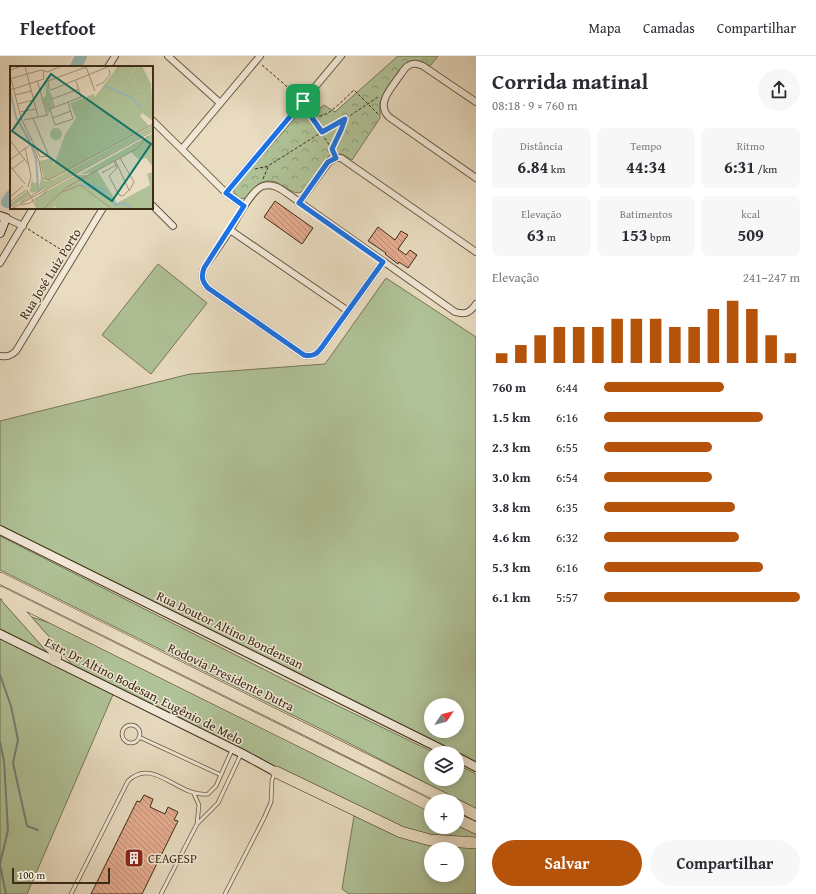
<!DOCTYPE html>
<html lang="pt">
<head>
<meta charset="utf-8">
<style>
	body { margin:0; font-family:"Gentium Book Plus",serif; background:#f7f7f7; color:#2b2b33; height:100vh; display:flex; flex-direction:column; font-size:15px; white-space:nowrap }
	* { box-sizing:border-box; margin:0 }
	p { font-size:13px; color:#7c7c81 }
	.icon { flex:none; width:22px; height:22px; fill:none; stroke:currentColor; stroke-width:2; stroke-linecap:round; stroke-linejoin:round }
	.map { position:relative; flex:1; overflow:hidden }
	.sheet { display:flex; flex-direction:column; background:#fff; width:340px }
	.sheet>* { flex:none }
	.needle { width:26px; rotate:55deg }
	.controls { position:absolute; left:424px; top:642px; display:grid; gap:8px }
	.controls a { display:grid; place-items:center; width:40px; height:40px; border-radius:50%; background:#fff; box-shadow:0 2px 10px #0003; font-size:20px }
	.scale { position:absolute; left:12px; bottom:10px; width:98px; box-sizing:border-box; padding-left:4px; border:2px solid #3d2c16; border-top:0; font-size:11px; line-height:14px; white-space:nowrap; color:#3d2c16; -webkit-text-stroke:3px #f1e8d7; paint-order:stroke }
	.pin { position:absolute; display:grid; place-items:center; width:34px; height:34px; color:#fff; margin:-17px; border-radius:8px; box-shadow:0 2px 6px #0006 }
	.round { display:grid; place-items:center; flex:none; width:42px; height:42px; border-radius:21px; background:#f7f7f7 }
	.head { display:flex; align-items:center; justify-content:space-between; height:68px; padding:0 16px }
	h1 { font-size:22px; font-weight:700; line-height:30px }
	.stats { display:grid; grid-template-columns:repeat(3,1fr); gap:6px; height:68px; padding:4px 16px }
	.stats div { display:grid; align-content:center; border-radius:8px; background:#f7f7f7; text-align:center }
	.stats b { font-size:17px; font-weight:700 }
	.stats small { font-size:11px; font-weight:400 }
	.stats p { font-size:11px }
	.chart { height:112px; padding:8px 16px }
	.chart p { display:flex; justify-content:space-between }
	.chart svg { width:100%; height:72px; margin-top:4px; stroke:#b45309; stroke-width:6 }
	.cta { display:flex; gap:8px; margin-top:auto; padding:8px 16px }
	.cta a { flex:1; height:46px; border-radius:24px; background:#b45309; color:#fff; font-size:16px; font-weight:700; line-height:46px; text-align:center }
	.cta a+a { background:#f7f7f7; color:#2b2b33 }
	ul { padding:0 16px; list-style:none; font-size:13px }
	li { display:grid; grid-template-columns:64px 48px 1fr; align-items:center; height:30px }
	li i { height:10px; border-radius:5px; background:#b45309 }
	header { display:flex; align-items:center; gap:24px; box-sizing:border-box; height:56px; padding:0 20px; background:#fff; border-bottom:1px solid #e1e1e2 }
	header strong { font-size:19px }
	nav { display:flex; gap:22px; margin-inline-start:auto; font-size:14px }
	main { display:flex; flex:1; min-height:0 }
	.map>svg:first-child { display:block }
	.grass { fill:#b0c297; stroke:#767756; fill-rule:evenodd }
	.park { fill:url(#park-crowns); stroke:#767756 }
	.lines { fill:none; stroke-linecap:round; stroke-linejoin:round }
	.stream { stroke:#748178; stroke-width:2 }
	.river { stroke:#99baba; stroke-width:12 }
	.building { fill:url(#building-back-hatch); stroke:#3d2c16 }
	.lane-casing { stroke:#685841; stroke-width:4.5 }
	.street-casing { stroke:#685841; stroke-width:8 }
	.secondary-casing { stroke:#3d2c16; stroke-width:10 }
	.highway-casing { stroke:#3d2c16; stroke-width:12 }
	.path { stroke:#3d2c16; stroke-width:1; stroke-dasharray:3 2; stroke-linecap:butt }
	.lane { stroke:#f1e8d7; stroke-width:3 }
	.street { stroke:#f1e8d7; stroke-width:6 }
	.secondary { stroke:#f1e8d7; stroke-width:8 }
	.highway { stroke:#e9dcc1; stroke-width:11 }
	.route-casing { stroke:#fff; stroke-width:8 }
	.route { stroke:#1a73e8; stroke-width:5 }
	.labels { text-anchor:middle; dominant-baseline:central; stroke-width:3; stroke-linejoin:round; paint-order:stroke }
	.street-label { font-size:13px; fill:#3d2c16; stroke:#f1e8d7 }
	.poi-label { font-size:13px; fill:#3d2c16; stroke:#f1e8d7; text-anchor:start }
	.inset-river { fill:none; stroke:#99baba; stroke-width:2 }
	.inset-road { fill:none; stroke:#a4967d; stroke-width:1 }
	.view { fill:#0f766e; fill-opacity:0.15; stroke:#0f766e; stroke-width:2 }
	.inset-edge { fill:none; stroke:#3d2c16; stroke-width:2 }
</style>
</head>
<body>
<header>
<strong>Fleetfoot</strong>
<nav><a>Mapa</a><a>Camadas</a><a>Compartilhar</a></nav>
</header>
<main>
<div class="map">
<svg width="476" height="838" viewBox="0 0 476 838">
	<defs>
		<pattern id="park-crowns" width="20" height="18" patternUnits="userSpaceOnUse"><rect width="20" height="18" fill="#b0c297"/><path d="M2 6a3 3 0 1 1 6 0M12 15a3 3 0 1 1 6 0" fill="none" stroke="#909e7a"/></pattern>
		<pattern id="building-back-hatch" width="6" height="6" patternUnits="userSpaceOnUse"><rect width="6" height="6" fill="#e6ac90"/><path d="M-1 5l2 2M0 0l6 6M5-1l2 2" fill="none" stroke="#bc8c75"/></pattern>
	</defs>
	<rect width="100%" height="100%" fill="#e9dcc1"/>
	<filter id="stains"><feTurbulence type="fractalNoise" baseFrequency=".005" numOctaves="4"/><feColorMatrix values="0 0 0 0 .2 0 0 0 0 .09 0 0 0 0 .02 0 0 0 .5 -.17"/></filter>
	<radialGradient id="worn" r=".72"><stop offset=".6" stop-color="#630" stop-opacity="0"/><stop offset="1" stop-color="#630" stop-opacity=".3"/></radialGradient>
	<!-- grass -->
	<path class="grass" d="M158,208L207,247L151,318L102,279Z
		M386,222L476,281V711L457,703V697H445L0,470V365L190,318L325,308ZM431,649H457V675H431Z
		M0,480L285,624L435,697H431V723H457V708L476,718V753L343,684L0,514Z
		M0,536L55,604L0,578Z
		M28,560L86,578L431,750V771H457V763L476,772V838H349L342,833L355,754L115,634L27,838H0V578L78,615ZM431,793H457V819H431Z"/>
	<!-- park -->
	<path class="park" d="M398,0H438L430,10L420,5H416L406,9L385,35L380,47V62L352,104C344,99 339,95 329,100L303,135C290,144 280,116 259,128C254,131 250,138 246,142C238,144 233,139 234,132L309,46L318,54L324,49L335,56Z"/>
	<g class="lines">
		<!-- stream -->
		<path class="stream" d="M0,619L11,650L18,684L13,707L27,770L38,774
			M0,686L4,705L8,774L0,808
			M0,809L6,838"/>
		<!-- river -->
		<path class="river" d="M76,11L81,0
			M7,146L11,140"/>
	</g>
	<!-- building -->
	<path class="building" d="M275,145L313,172L302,188L264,161Z
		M378,171L395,184L401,175L408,179L398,193L406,199L410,194L417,199L408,212L399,206L398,208L385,198L386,197L368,185Z
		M144,739L153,743L150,751L165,758L168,751L178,756L174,764L178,765L142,838H91L137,745L140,746Z"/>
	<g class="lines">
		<!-- lane casing -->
		<g class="lane-casing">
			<path id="lane" d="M122 678a9 9 0 1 1 18 0a9 9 0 1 1-18 0Z
				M139,681L221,719
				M194,738L199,749L197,768
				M71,838L128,725C154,700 178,742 208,738L216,730L232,694
				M161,838L197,768L218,747L241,698
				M225,838L264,762L271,746L272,724L275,717"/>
		</g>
		<!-- street casing -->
		<g class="street-casing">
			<path id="street" d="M168,0L220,47
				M108,11L115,0
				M476,46L423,10C418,8 413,6 408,10C404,12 401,19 398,22C390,34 376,48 389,61L476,122
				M152,64L226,137L244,150
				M182,93L260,0
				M226,137L341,0
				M299,147L329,106L336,102H341L476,196
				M152,149L173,170
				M6,162L23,170
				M230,174L348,255
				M383,206L322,291C317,298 313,301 304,299L208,232C202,225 201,221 204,212C213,199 222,187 230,174C237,163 251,134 263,130C273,127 281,133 288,138L455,256C465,259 470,257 476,248
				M0,207L33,152
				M0,300C7,301 11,300 16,295L103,152"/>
		</g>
		<!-- secondary casing -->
		<g class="secondary-casing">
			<path id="secondary" d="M0,160L6,162L0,177
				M0,474L449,697
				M0,578L241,697L276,716
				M457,701L476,711"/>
		</g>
		<!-- highway casing -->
		<g class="highway-casing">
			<path id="highway" d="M0,522L449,745
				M0,536L431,750
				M7,542L54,595L56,600L55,604
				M276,716L401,776L430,784L476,787
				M457,749L476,759
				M457,763L476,772"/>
		</g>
		<!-- path -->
		<path class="path" d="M262,9L299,41
			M307,52C310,55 315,60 320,60C329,60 347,40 354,34L379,59
			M305,53L332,93
			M333,96L332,93L345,64
			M255,113L268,110L322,76L345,63L378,41
			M263,123L268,111
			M28,173L68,198"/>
		<!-- lane -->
		<use href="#lane" class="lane"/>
		<!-- street -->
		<use href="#street" class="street"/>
		<!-- secondary -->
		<use href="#secondary" class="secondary"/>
		<!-- highway -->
		<use href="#highway" class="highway"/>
	</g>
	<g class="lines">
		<!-- route casing -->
		<g class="route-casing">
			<path id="route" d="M303,45L305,46L303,49L322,76L345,63L341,74L332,93L336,102L328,106L299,147L383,206L322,291C317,298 313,301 304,299L208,232C202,225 201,221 204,212L244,150L226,137Z"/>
		</g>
		<!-- route -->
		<use href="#route" class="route"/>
	</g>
	<!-- icons -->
	<defs>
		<g id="building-square" transform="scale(1)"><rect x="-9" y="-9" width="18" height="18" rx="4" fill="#8f2418" stroke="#f1e8d7"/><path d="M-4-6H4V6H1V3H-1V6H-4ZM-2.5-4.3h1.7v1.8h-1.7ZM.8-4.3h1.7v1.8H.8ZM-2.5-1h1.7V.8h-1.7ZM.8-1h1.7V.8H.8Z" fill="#fff"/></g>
	</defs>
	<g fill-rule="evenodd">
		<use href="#building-square" x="134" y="802"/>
	</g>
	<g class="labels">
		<!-- street labels -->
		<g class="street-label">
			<text transform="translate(50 218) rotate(-58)">Rua José Luiz Porto</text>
			<text transform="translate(230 574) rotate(26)">Rua Doutor Altino Bondensan</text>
			<text transform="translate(231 621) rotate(26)">Rodovia Presidente Dutra</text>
			<text transform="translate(144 635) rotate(27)">Estr. Dr Altino Bodesan, Eugênio de Melo</text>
		</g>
		<!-- poi labels -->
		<g class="poi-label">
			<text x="148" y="802">CEAGESP</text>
		</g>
	</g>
	<!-- overview -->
	<g transform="translate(10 10)">
		<rect width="143" height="143" fill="#e9dcc1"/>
		<path d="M108,0H126L116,19L102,22V33L106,29L110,30L127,67L39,114L34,113L29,95L43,92L44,99L55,69L66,52L60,37L84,28L85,31ZM129,0H132L141,18L139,25L126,24L123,18ZM143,59V64L36,123L22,127L20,125L22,112L23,117H28L29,122L31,112L35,115L42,114ZM40 68a6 6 0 1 1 12 0a6 6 0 1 1-12 0ZM143,67V101L136,92L129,94L121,86L87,104L107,137L140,119L137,108L143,106V143H46L45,140L41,143H26L25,134L37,125L66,109H78L81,107L71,108ZM17,125L20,129L0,142V138Z" fill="#b0c297"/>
		<path d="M129,0L123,18L126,24L139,25L141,18L143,55L132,47L130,50L139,60L127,67L117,57L110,30L100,33L97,28L102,22L116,19L126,1Z" fill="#b0c297"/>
		<path d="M36,8L38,22L43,32L41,34L43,41L38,48L33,32L36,30Z" fill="#b0c297"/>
		<path class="inset-river" d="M95,20L122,32L131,42M0,25L6,51L20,76M21,79L26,93L28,122M70,118L89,125L103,135L105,139L114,137L122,143M72,119L76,117L97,125"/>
		<path class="inset-road" d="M15,0L28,51M79,0L38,15L39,22L41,24L100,0M76,1L85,25M0,4L12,0M37,6L52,0M0,9L11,52L30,91L37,90L38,88L23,52M0,13L31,4L38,6M27,14L37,49M86,20L94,16L100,8L99,3M0,24L34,13L33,4M5,29L21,25M58,36L63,53L45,59L40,43L71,31L66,15M8,38L23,34M44,41L42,33L69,23M10,46L26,43M42,52L61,45M14,54L38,49M0,74L18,98M22,78L29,95L32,112L39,114L143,58M15,82L21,110L18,121M110,92L128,82L138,70M0,94L21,78M104,95L107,102L99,110L109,129L113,130L119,124L105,94M0,100L15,118M2,103L15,93M94,105L92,107L106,99M17,124L26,140M52,126L70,119L102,143M0,131L13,120M0,136L16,124M11,136L31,124M11,139L20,137L37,125M1,143L143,65M33,143L57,121L110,92L124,116L119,125"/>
		<path class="view" d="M41,8L141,78L102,135L2,65Z"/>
		<rect width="143" height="143" class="inset-edge"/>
	</g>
	<rect width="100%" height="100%" filter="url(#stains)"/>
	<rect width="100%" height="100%" fill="url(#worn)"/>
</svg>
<div class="controls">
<a><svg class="needle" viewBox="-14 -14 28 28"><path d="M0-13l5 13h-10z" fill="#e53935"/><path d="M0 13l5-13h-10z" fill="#7c7c81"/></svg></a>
<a><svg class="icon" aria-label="layers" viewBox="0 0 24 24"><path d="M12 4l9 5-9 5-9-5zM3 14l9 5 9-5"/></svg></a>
<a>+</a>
<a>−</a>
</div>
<div class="scale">100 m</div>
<div class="pin" style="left:303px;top:45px;background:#1e9e55"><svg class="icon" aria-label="arrive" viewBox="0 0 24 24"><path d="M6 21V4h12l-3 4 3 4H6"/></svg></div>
</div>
<section class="sheet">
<div class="head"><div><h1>Corrida matinal</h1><p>08:18 · 9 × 760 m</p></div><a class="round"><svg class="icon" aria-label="share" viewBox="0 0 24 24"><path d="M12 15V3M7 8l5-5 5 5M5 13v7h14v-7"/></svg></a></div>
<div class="stats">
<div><p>Distância</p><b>6.84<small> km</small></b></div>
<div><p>Tempo</p><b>44:34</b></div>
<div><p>Ritmo</p><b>6:31<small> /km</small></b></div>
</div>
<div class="stats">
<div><p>Elevação</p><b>63<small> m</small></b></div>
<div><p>Batimentos</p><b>153<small> bpm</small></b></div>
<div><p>kcal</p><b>509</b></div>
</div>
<div class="chart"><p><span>Elevação</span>241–247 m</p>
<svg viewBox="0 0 160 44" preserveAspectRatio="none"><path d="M5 44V38M15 44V33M25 44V27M35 44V22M45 44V22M55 44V22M65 44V17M75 44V17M85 44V17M95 44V22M105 44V22M115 44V11M125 44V6M135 44V11M145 44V27M155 44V38"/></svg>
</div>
<ul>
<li><b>760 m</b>6:44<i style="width:61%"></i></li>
<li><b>1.5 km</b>6:16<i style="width:81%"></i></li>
<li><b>2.3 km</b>6:55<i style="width:55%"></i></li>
<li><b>3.0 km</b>6:54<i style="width:55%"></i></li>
<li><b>3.8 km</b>6:35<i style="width:67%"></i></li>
<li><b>4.6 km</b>6:32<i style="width:69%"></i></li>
<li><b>5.3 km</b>6:16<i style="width:81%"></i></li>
<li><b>6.1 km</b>5:57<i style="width:100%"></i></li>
</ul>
<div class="cta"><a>Salvar</a><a>Compartilhar</a></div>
</section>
</main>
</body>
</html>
